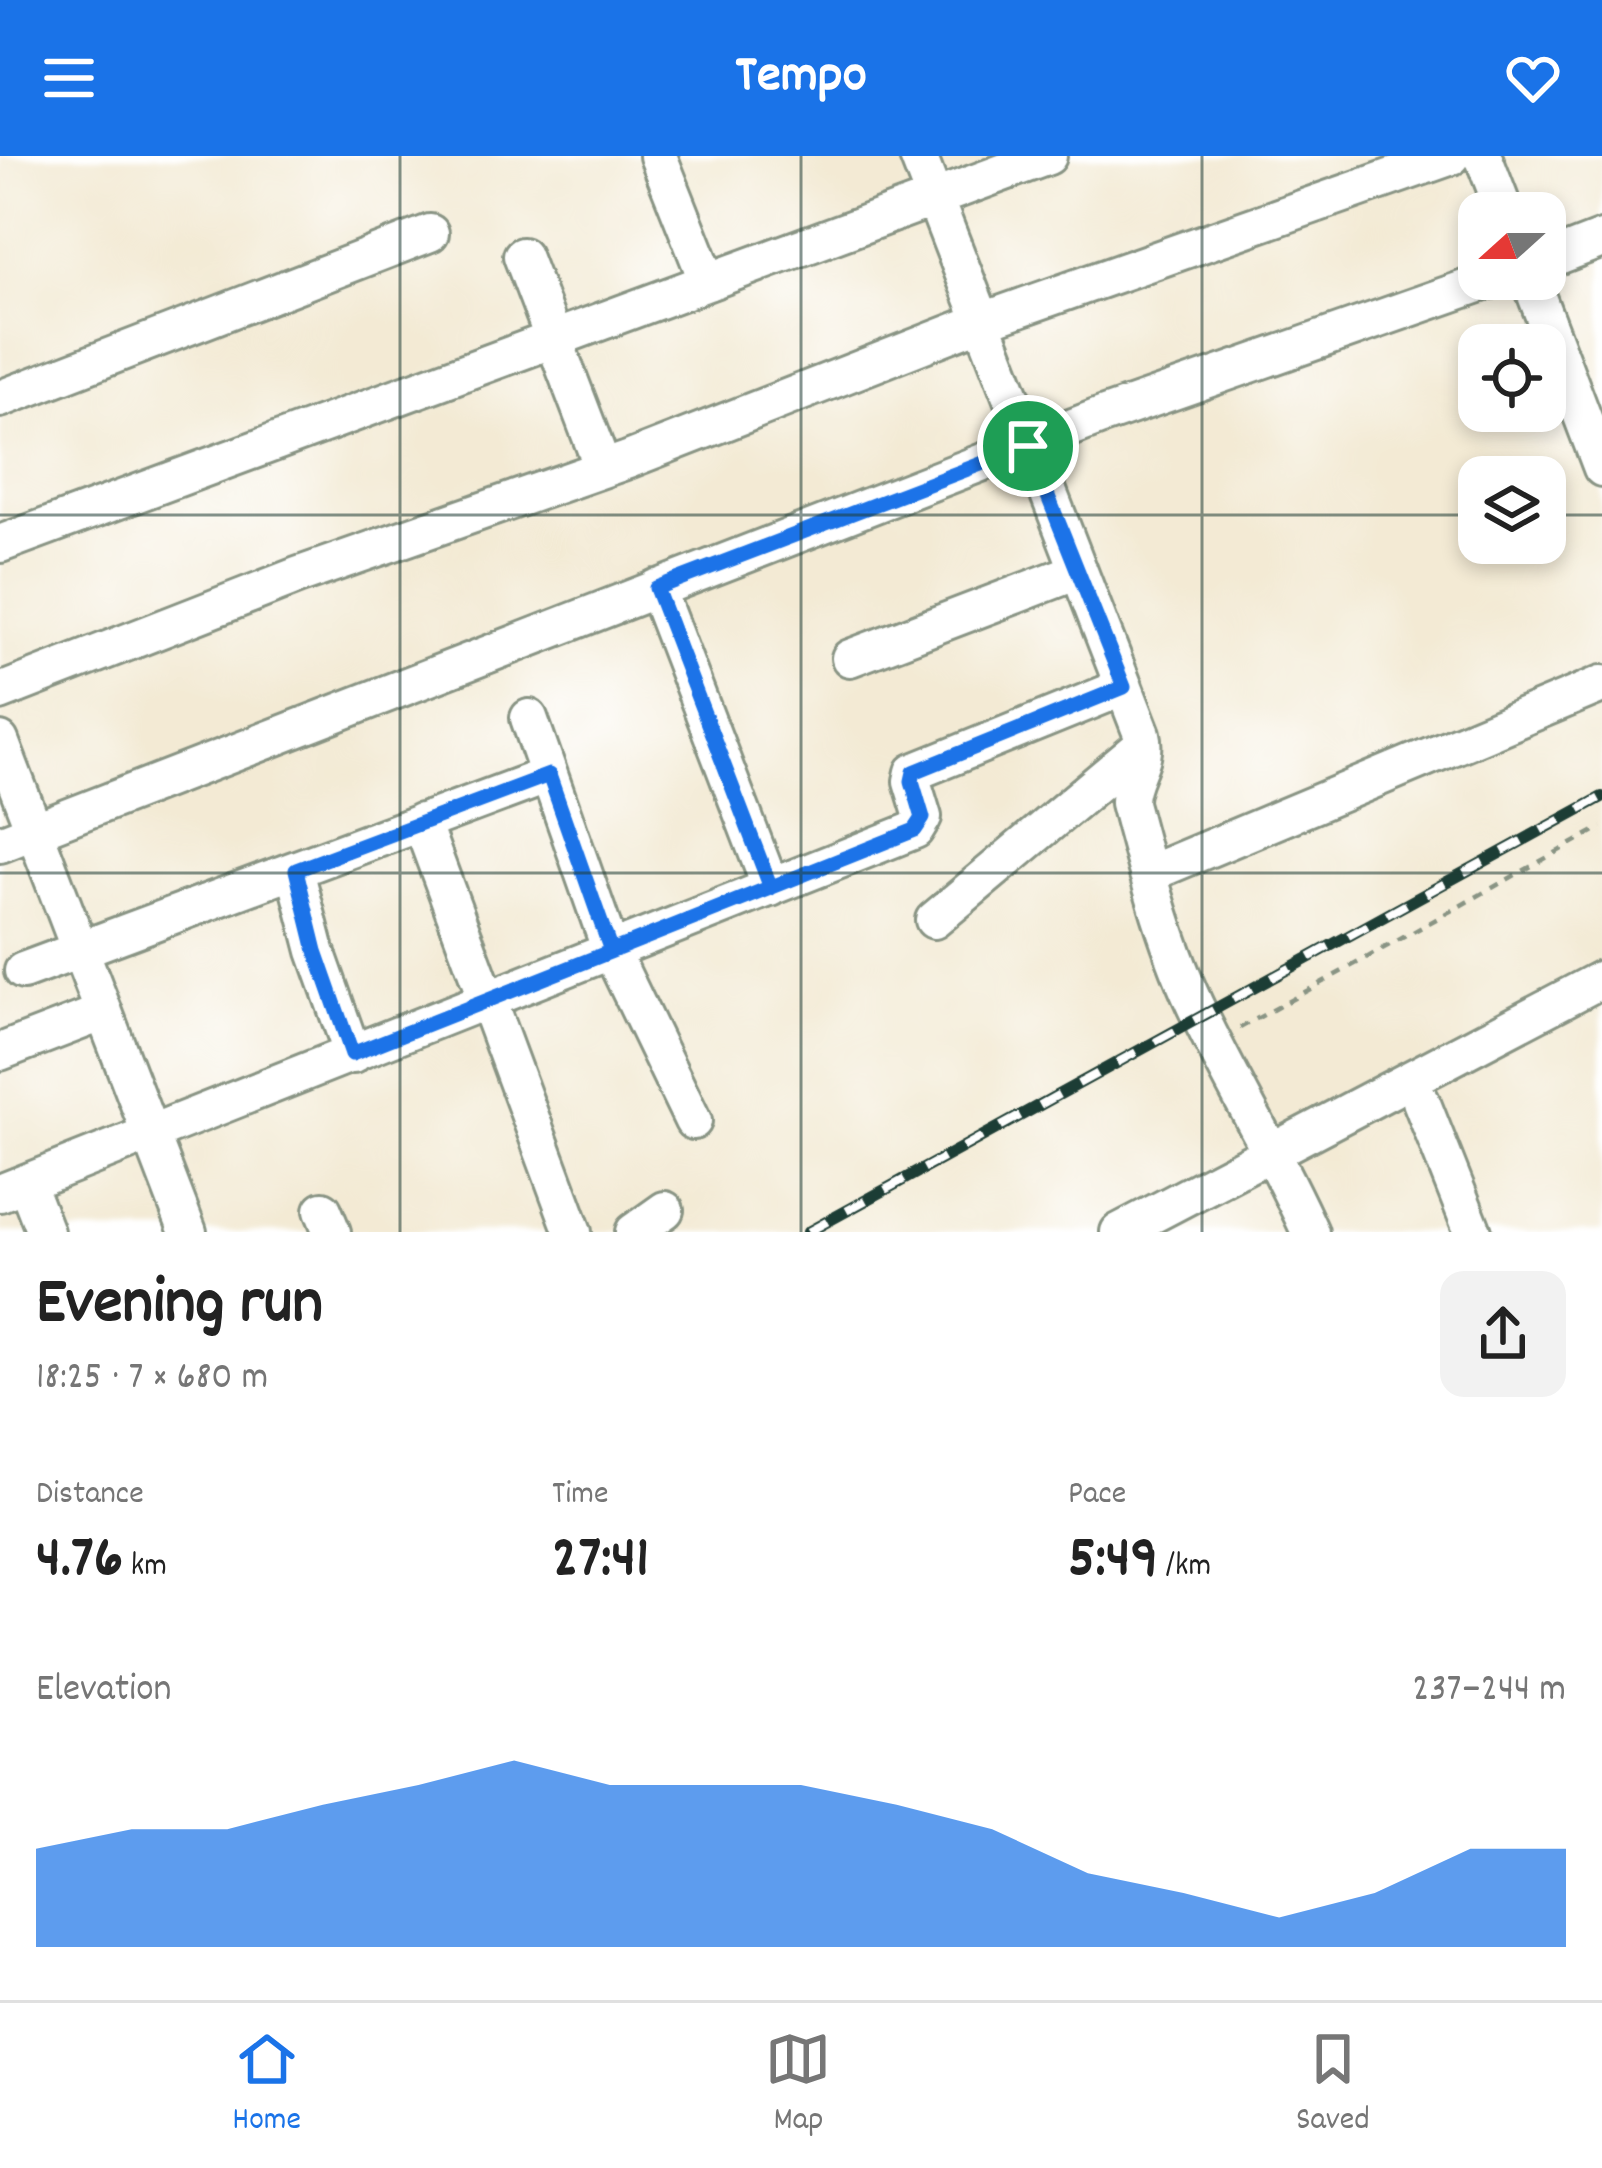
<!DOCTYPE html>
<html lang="en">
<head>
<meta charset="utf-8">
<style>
	body { margin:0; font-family:Dekko,sans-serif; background:#f2f2f2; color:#222; height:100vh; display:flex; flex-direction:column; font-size:45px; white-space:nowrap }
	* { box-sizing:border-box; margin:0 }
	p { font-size:39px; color:#767676 }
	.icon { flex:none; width:66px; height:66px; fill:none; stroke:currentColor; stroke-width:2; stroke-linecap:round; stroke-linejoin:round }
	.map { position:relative; height:1076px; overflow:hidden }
	.sheet { display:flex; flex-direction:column; background:#fff; flex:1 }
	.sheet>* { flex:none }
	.needle { width:78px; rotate:249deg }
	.controls { position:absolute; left:1458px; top:36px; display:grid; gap:24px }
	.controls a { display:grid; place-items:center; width:108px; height:108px; border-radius:24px; background:#fff; box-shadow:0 6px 18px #0003; font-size:60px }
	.pin { position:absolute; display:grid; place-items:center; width:102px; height:102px; color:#fff; margin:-51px; border:6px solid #fff; border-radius:50%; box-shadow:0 3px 12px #0007 }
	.round { display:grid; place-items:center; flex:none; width:126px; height:126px; border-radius:24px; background:#f2f2f2 }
	.headline { display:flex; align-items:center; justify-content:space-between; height:204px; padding:0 36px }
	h1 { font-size:66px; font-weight:800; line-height:90px }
	.stats { display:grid; grid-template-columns:repeat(3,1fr); gap:18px; height:204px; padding:12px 36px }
	.stats div { display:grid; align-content:center }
	.stats b { font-size:60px; font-weight:800 }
	.stats small { font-size:33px; font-weight:400 }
	.stats p { font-size:33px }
	.chart { height:336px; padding:24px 36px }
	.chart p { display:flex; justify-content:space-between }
	.chart svg { width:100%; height:216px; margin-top:12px; fill:#1a73e8; opacity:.7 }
	header { display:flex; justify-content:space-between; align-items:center; height:156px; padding:0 36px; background:#1a73e8; color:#fff; font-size:54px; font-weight:800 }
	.tab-bar { display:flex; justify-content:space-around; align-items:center; height:168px; border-top:3px solid #e0e0e0; background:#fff; font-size:33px; color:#767676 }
	.tab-bar a { display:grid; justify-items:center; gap:6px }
	.tab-bar .on { color:#1a73e8 }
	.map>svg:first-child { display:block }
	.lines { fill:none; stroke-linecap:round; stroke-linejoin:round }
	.minor-casing { stroke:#899484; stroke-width:42 }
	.path { stroke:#899484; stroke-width:4.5; stroke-dasharray:9 9; stroke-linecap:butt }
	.minor { stroke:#fff; stroke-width:36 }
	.rail-casing { stroke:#1f3d34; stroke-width:12 }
	.rail { stroke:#fff; stroke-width:8; stroke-dasharray:22; stroke-linecap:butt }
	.route-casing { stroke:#fff; stroke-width:24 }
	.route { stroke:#1a73e8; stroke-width:15 }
	.grid { fill:none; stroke:#1f3d34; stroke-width:3; stroke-opacity:0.55 }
</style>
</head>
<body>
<header><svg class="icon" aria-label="menu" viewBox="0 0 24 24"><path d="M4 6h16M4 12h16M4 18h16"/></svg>Tempo<svg class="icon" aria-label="heart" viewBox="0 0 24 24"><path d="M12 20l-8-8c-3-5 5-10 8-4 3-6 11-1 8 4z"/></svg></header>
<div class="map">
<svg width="1602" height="1076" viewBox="0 0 1602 1076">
	<rect width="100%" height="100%" fill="#fff"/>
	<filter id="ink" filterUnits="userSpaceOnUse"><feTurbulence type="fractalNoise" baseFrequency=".00833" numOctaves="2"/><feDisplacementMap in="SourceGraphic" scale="24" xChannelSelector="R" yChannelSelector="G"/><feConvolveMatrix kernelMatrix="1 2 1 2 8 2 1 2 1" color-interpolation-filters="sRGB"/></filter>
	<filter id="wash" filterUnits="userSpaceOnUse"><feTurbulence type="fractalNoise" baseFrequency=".004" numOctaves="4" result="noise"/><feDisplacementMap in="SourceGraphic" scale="48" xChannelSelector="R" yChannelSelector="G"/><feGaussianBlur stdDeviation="2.7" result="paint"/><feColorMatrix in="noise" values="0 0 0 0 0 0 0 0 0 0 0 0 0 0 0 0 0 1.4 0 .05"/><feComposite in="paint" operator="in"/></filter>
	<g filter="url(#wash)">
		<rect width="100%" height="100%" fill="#f3ead4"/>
	</g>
	<g filter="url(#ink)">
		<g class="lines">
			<!-- minor casing -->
			<g class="minor-casing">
				<path id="minor" d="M658,0L708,126
					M918,0L1142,578C1149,606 1128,621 1129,647C1148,719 1167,793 1200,860C1235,933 1277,1002 1310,1076
					M1483,0L1505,57
					M522,100L603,312
					M1545,105L1602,83
					M1530,123L1602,312
					M0,243L430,77
					M0,388L1048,0
					M656,432L771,732
					M850,502L1078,415
					M0,536L297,420L628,304L980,166L1452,0
					M529,562L611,795L693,965
					M0,585L188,1076
					M421,666L573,1076
					M0,688L1099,261L1493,123
					M295,714L316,795L353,899
					M1148,718L1602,528
					M934,764L1143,589
					M23,815L549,619
					M0,896L104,856
					M1421,945L1473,1076
					M26,1027L45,1076
					M0,1037L915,674L923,661L912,625L914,616L1124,531
					M323,1054L332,1076
					M634,1076L665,1054
					M1119,1076L1602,823"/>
			</g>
			<!-- path -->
			<path class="path" d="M1240,872L1602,671"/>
			<!-- minor -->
			<use href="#minor" class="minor"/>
			<!-- rail casing -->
			<g class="rail-casing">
				<path id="rail" d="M808,1076L1602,641"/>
			</g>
			<!-- rail -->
			<use href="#rail" class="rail"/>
		</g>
	</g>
	<g class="lines" filter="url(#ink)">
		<!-- route casing -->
		<g class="route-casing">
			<path id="route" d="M1028,290L656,432L771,732L352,898L316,795L296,714L549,619L611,795L915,674L923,662L912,625L914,616L1124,531L1028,290"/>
		</g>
		<!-- route -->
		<use href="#route" class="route"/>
	</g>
	<!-- grid -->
	<path class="grid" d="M400,0V1076M801,0V1076M1202,0V1076M0,359H1479M1545,359H1602M0,717H1602"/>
</svg>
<div class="controls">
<a><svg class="needle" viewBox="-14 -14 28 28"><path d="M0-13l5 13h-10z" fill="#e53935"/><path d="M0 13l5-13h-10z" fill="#767676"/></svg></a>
<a><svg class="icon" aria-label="locate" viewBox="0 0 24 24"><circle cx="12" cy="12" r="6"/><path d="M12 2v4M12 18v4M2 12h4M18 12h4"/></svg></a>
<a><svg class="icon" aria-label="layers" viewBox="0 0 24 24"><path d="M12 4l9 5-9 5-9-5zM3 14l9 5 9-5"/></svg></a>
</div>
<div class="pin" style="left:1028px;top:290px;background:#1e9e55"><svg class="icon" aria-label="arrive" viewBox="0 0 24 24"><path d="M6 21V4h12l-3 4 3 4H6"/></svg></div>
</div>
<section class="sheet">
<div class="headline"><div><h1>Evening run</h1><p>18:25 · 7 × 680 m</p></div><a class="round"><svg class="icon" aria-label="share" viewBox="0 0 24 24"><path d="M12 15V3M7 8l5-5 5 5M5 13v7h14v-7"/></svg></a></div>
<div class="stats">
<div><p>Distance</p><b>4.76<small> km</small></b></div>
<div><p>Time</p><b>27:41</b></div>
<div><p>Pace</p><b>5:49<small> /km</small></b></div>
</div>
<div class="chart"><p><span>Elevation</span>237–244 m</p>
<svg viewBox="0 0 160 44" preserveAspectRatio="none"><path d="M0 44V24L10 20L20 20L30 15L40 11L50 6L60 11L70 11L80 11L90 15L100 20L110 29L120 33L130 38L140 33L150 24L160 24V44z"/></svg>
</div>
</section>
<nav class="tab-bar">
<a class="on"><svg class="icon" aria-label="home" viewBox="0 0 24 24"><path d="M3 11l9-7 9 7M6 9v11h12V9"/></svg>Home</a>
<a><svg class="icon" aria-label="map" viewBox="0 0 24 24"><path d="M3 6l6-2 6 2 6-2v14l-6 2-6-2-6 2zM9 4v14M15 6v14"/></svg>Map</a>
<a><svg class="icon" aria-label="saved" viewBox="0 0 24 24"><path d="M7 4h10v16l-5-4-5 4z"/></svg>Saved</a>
</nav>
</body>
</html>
